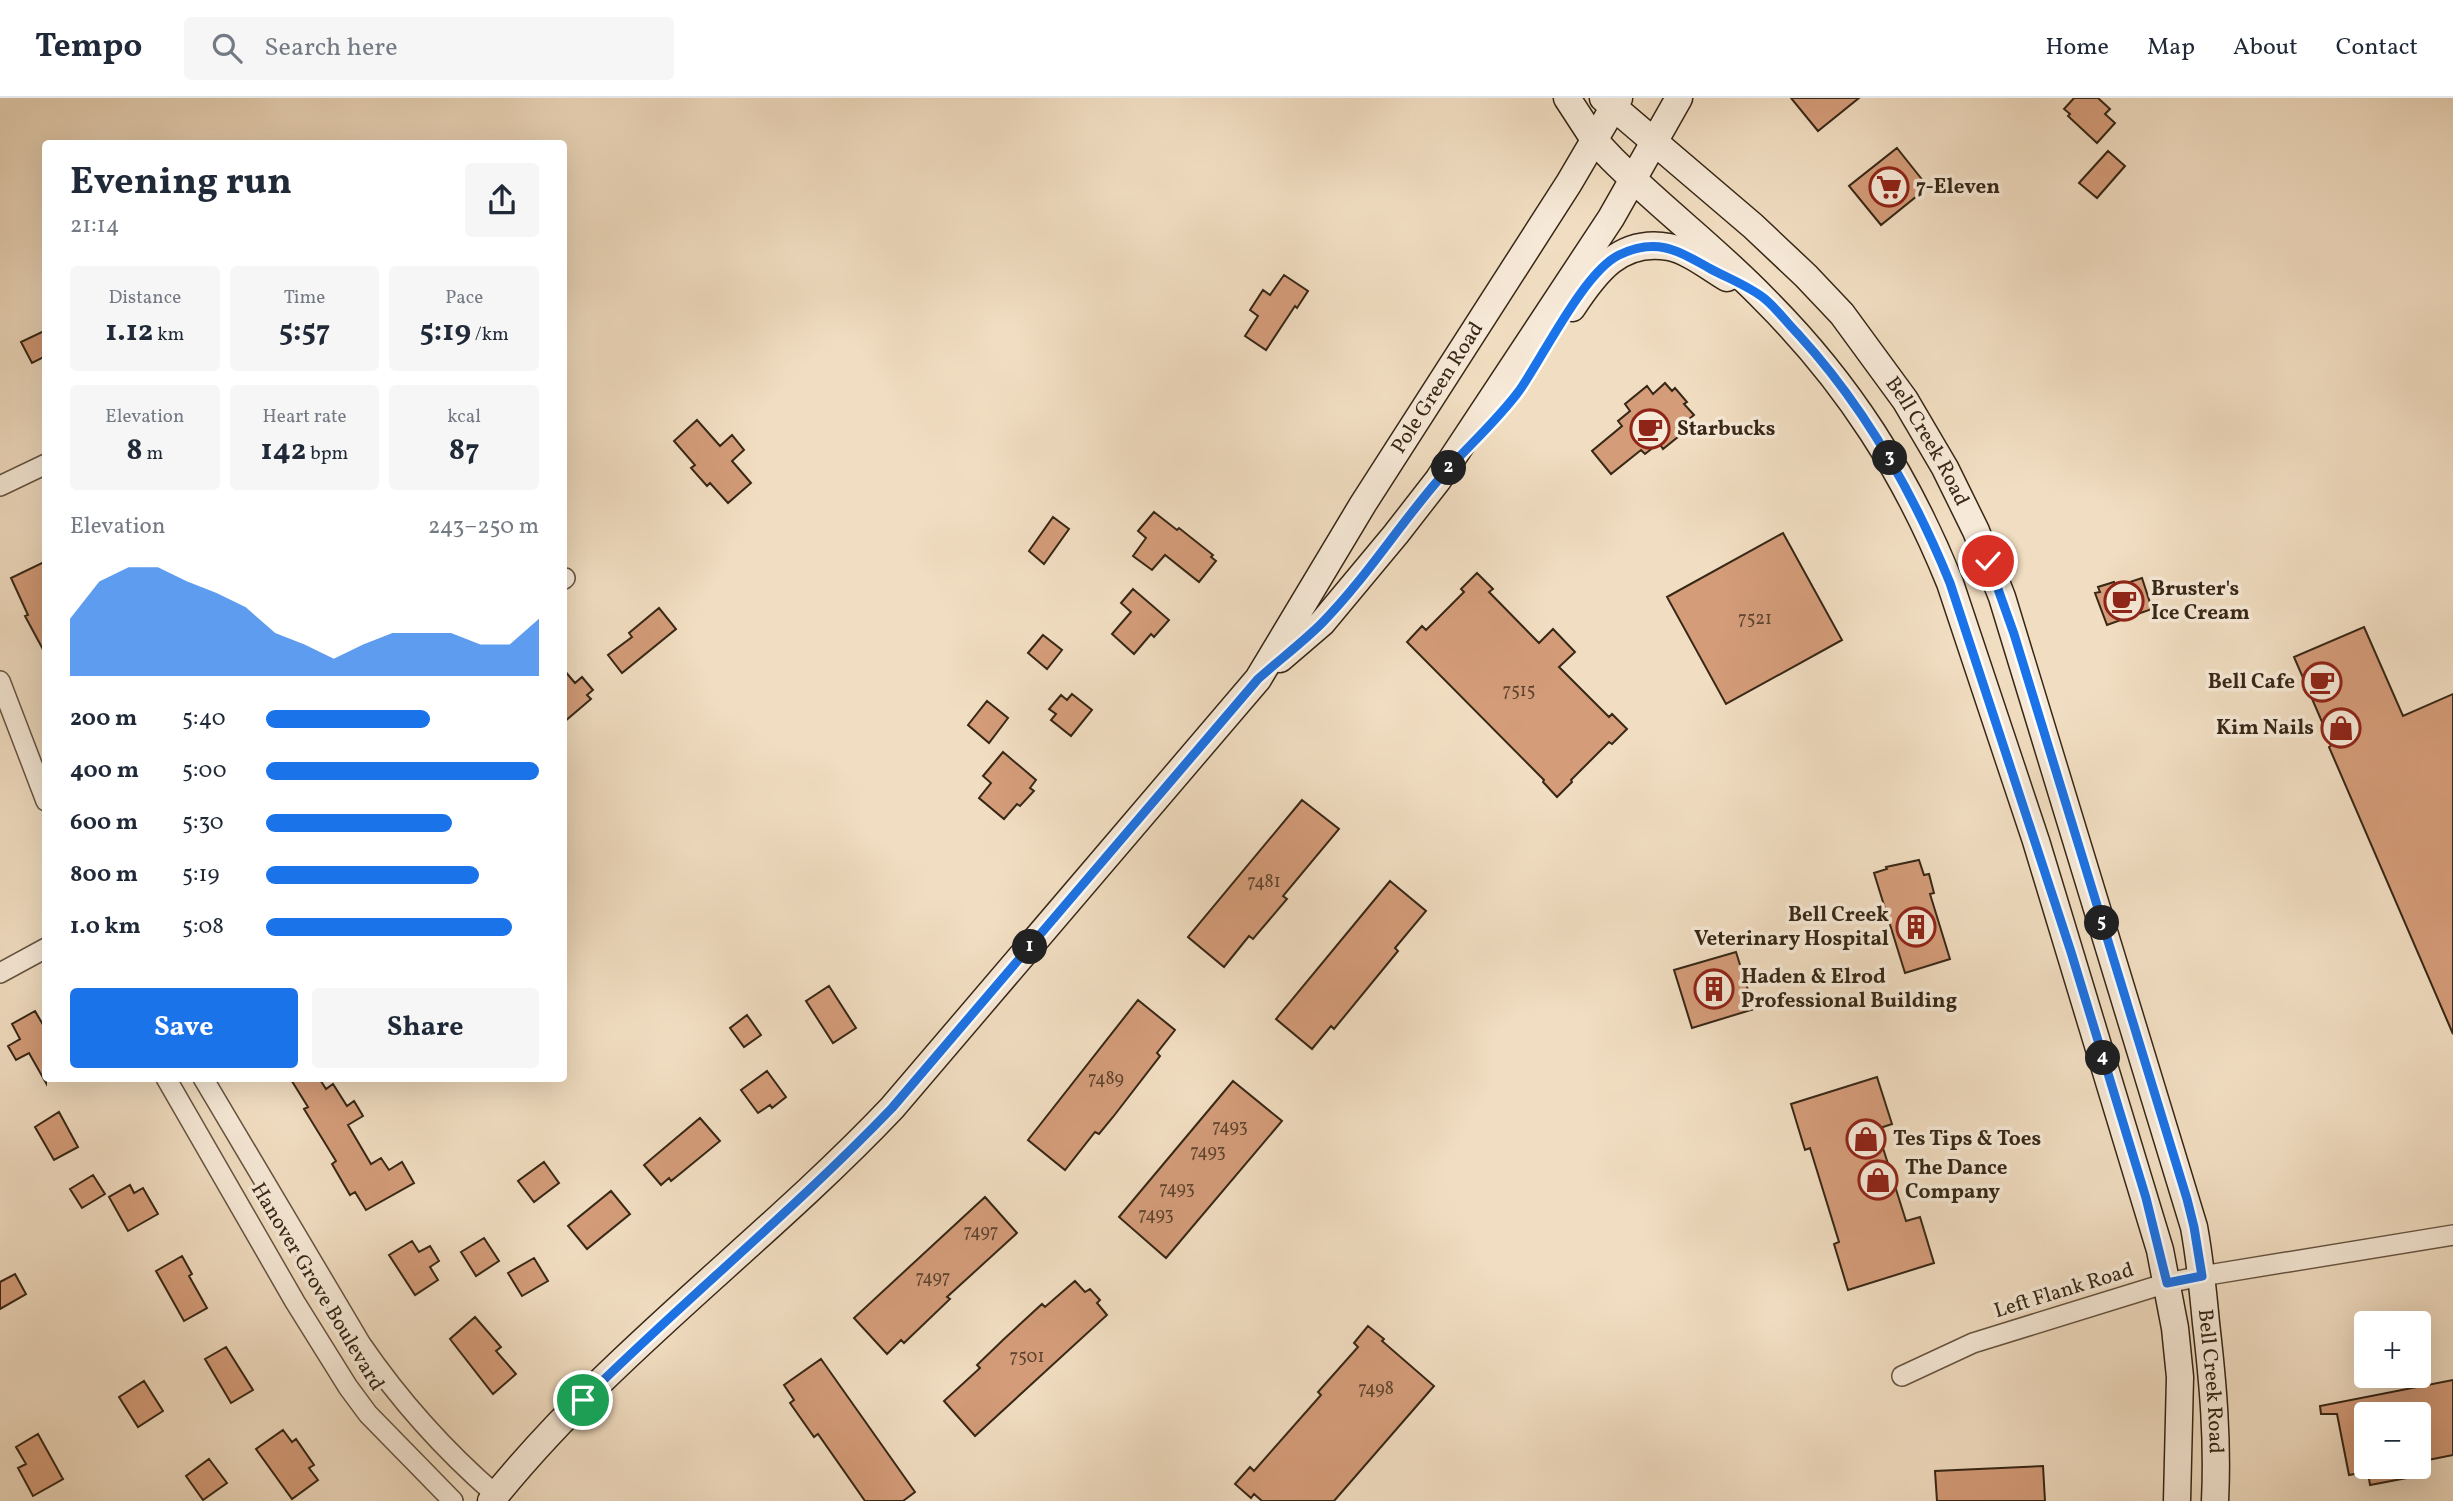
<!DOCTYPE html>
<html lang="en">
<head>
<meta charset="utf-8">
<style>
	body { margin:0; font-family:Vollkorn,serif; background:#f6f6f7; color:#1f2937; height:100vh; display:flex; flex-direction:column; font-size:26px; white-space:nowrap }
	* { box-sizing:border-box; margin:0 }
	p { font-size:23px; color:#747a83 }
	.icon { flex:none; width:38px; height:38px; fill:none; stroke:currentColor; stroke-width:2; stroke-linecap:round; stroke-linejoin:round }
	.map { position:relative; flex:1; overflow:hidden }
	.sheet { position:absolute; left:42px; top:42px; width:525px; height:942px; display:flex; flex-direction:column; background:#fff; border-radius:7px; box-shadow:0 7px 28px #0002 }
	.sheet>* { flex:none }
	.fabs { position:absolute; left:2354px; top:1213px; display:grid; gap:14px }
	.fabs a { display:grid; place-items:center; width:77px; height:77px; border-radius:7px; background:#fff; box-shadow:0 7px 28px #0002; font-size:35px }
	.pin { position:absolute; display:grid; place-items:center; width:60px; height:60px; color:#fff; margin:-30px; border:4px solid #fff; border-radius:50%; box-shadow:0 2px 7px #0007 }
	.km { position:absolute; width:35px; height:35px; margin:-18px; border-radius:50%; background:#222; color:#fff; font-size:19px; line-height:35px; text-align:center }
	.round { display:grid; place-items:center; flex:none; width:74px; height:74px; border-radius:7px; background:#f6f6f7 }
	.summary { display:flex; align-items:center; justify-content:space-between; height:119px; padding:0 28px }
	h1 { font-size:38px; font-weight:700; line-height:52px }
	.stats { display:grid; grid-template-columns:repeat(3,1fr); gap:10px; height:119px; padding:7px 28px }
	.stats div { display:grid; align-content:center; border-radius:7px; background:#f6f6f7; text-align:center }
	.stats b { font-size:30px; font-weight:700 }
	.stats small { font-size:19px; font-weight:400 }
	.stats p { font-size:19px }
	.chart { height:196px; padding:14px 28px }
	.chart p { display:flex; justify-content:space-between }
	.chart svg { width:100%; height:126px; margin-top:7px; fill:#1a73e8; opacity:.7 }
	.cta { display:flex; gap:14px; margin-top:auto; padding:14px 28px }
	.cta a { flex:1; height:80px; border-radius:7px; background:#1a73e8; color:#fff; font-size:28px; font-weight:700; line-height:80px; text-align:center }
	.cta a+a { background:#f6f6f7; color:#1f2937 }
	ul { padding:0 28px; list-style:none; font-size:23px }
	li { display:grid; grid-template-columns:112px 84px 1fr; align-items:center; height:52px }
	li i { height:18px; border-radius:9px; background:#1a73e8 }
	header { display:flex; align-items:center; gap:42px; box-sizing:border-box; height:98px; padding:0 35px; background:#fff; border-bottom:2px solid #e0e1e3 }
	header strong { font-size:33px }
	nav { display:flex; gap:38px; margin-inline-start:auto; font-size:24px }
	.search { width:490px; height:63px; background:#f6f6f7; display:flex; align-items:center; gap:18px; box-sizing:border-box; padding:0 24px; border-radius:7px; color:#747a83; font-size:26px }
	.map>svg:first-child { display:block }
	.building { fill:#d49c79; stroke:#372716; stroke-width:2 }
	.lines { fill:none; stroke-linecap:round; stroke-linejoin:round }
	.street-casing { stroke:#665441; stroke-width:22 }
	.secondary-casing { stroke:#372716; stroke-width:29 }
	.street { stroke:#f6e9d7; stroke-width:19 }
	.secondary { stroke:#f6e9d7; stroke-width:26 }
	.route-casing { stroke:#fff; stroke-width:14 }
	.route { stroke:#1a73e8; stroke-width:9 }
	.labels { text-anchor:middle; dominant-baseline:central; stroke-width:7; stroke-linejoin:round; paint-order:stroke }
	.number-label { font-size:18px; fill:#5e442f }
	.poi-label { font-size:21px; font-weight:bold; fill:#372716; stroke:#f6e9d7; text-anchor:start }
	.street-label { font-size:21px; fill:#372716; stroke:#f6e9d7 }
</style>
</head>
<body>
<header>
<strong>Tempo</strong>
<div class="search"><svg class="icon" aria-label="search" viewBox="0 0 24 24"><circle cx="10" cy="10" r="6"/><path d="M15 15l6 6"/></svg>Search here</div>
<nav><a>Home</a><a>Map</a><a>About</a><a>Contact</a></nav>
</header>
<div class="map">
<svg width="2453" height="1403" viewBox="0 0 2453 1403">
	<rect width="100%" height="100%" fill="#f1ddc1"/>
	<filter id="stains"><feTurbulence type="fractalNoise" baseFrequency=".00286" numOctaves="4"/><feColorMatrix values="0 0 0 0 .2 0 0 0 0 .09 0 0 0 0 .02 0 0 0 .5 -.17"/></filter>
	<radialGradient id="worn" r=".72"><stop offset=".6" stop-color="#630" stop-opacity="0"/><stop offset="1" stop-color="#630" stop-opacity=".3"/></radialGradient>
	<!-- building -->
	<path class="building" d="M1791,0H1859L1818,33Z
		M2074,0H2098L2110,11L2105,16L2115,25L2097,45L2068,18L2070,16L2064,11Z
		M1897,50L1928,89L1881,127L1849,88Z
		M2108,53L2125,68L2097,100L2079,85Z
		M1284,177L1308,193L1297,210L1295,208L1266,252L1245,238L1258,218L1250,212L1263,192L1270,197Z
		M46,232V258L32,265L21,244Z
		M1665,285L1672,293L1675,290L1687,304L1684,306L1694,317L1680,329L1684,334L1663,351L1659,345L1645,356L1641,352L1611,376L1592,353L1622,328L1618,323L1630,313L1625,306L1647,288L1653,296Z
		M697,322L720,348L732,337L744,352L732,363L751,385L728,405L710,385L707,388L691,370L695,367L674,343Z
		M1154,414L1177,432L1179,430L1213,457L1211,459L1216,463L1199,484L1165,457L1152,472L1133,458L1146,440L1138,433Z
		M1053,419L1069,431L1044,466L1029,453Z
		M1783,435L1842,542L1726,606L1667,499Z
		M46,463V557L25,518L28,517L11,480Z
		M1477,475L1493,491L1489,494L1539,545L1553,531L1575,554L1559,569L1609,619L1612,616L1627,631L1612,646L1609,644L1571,682L1572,684L1557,699L1543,684L1544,682L1407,544L1422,528L1426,532L1464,494L1461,491Z
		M2142,480L2152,511L2107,527L2095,495L2100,494L2098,489L2114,484L2116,487H2121Z
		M1133,491L1169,522L1154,539L1151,536L1134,556L1112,536L1131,514L1121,505Z
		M659,510L676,531L622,575L608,557L632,539L629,535Z
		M2364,529L2403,618L2453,596V936L2329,649L2332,647L2294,559Z
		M1043,537L1062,552L1047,571L1028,555Z
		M564,572L575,585L582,579L593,592L587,597L591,601L564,624Z
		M1072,596L1092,612L1071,638L1051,622L1056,616L1049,611L1061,597L1067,602Z
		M987,603L1008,620L989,645L968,627Z
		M1003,654L1036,682L1030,690L1034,693L1020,708L1017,706L1004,721L979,700L991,685L983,678Z
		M1302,702L1339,731L1283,798L1287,801L1253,841L1249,838L1224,869L1188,839Z
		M1919,762L1924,777L1929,776L1934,795L1930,796L1950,861L1905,875L1874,775L1887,771L1886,769Z
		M1390,783L1426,813L1395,850L1398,853L1334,931L1331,928L1312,951L1276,921Z
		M1736,854L1754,911L1692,930L1674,872Z
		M829,888L856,930L833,945L806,903Z
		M1138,902L1175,932L1157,955L1160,958L1113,1019L1099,1036L1095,1034L1065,1072L1028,1042Z
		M35,913L46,932V985L29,955L16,962L8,948L20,941L12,926Z
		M747,917L761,937L744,949L730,930Z
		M767,973L786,999L772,1010L770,1007L758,1015L741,992Z
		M1877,979L1892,1026L1877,1031L1906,1123L1920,1119L1934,1165L1848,1192L1834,1146L1839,1144L1810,1050L1805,1052L1791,1006Z
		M290,980H319L326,991L333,986L347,1008L354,1003L363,1018L348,1027L371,1066L381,1060L389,1072L402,1064L414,1085L366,1112L355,1094L350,1097L332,1066L336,1063L304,1011L308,1009Z
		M1233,983L1282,1023L1166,1160L1119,1119Z
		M59,1014L78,1049L54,1062L35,1029Z
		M700,1020L720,1043L681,1075L671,1083L669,1080L661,1087L644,1067Z
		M544,1064L559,1085L534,1104L518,1083Z
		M93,1077L105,1096L82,1110L70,1091Z
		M130,1087L134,1095L143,1090L158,1116L128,1133L109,1099Z
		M611,1093L630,1116L587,1151L568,1128Z
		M985,1099L1017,1135L947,1199L950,1201L904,1245L901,1242L887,1256L854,1220Z
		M484,1140L499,1163L476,1178L461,1154Z
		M412,1143L419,1154L430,1148L439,1163L430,1169L438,1182L415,1197L389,1157Z
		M182,1158L192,1176L189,1178L207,1210L184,1223L156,1173Z
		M534,1160L548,1183L522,1198L508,1175Z
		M15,1176L26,1196L0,1211V1184Z
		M1075,1183L1085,1194L1090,1191L1100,1202L1097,1205L1107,1217L975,1338L944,1303L980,1270L977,1267L1004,1241L1042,1206L1045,1209Z
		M475,1219L501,1249L496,1253L516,1276L493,1296L450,1241Z
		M1368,1228L1384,1241L1382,1243L1434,1288L1334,1403H1262L1254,1396L1251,1400L1235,1386L1250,1369L1254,1373L1321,1297L1318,1294L1358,1249L1354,1245Z
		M226,1249L253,1292L231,1305L205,1261Z
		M821,1261L915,1394L903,1403H865L818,1336L814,1339L790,1305L794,1302L784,1287Z
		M2453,1282V1357L2418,1364V1316H2366V1374L2349,1377L2337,1316H2321L2320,1308Z
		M144,1283L163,1313L138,1329L119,1299Z
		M283,1332L292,1344L296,1341L314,1367L309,1370L318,1382L292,1401L256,1351Z
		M38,1336L63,1381L33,1398L18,1370L26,1366L16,1349Z
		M209,1361L227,1385L203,1402L186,1378Z
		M2043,1368L2045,1403H1937L1935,1373Z
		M2367,1368H2422L2423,1377L2370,1387Z"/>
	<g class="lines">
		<!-- street casing -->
		<g class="street-casing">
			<path id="street" d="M0,388L46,366
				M564,481L565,480
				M0,583L46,703
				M0,875L46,850
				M166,980L295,1204L348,1289L368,1316L453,1403
				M203,980L361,1246C400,1303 444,1352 496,1397
				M1902,1278L1973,1245L2167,1185L2202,1178L2453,1137"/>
		</g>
		<!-- secondary casing -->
		<g class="secondary-casing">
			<g id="secondary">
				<path d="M1567,0L1595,43L1612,61C1661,110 1717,152 1765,202C1848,285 1906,376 1950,485L2036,743L2160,1152L2175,1230L2180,1279L2177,1403"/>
				<path id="s1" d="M1603,0L1753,128L1806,178L1842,216L1905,302L1945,370L1976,433L2002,499L2194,1129C2200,1161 2203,1193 2206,1225C2213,1285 2218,1343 2215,1403"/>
				<path d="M1572,210C1595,175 1620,140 1669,149C1689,153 1710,170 1727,180"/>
				<path d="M1280,561L1322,525L1396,436L1438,382L1611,120L1679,0"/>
				<path id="s2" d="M491,1403C608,1257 764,1145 892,1010L1258,581L1363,406L1569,85L1619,0"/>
			</g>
		</g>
		<!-- street -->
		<use href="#street" class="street"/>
		<!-- secondary -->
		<use href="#secondary" class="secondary"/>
	</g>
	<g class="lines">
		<!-- route casing -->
		<g class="route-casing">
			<path id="route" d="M583,1302C684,1202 794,1112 892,1010L1258,581C1279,562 1302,545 1322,525C1366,480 1399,427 1440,380C1465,351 1496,324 1519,293C1543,259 1584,174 1619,157C1656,139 1677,152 1709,170C1727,180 1749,188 1765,201C1777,211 1787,225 1798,236C1865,309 1913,394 1950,485L2071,854L2146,1100L2167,1185L2202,1178L2194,1129L2187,1101L2014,536L1988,463"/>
		</g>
		<!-- route -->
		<use href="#route" class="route"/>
	</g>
	<!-- icons -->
	<defs>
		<g id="supermarket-ring" transform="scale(2.0125)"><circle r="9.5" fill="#f6e9d7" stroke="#8f2418" stroke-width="1.5"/><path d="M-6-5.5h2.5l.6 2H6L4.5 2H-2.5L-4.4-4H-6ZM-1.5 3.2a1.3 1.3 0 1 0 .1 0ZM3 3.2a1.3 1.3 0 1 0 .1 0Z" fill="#8f2418"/></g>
		<g id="cafe-ring" transform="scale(2.0125)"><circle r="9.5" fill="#f6e9d7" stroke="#8f2418" stroke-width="1.5"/><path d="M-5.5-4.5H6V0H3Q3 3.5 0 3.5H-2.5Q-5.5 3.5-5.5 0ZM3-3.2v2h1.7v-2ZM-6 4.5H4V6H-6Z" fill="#8f2418"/></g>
		<g id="shop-ring" transform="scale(2.0125)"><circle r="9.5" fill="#f6e9d7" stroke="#8f2418" stroke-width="1.5"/><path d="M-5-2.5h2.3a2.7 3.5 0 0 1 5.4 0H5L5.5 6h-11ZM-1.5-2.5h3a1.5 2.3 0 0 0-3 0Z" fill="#8f2418"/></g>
		<g id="building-ring" transform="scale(2.0125)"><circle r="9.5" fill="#f6e9d7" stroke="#8f2418" stroke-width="1.5"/><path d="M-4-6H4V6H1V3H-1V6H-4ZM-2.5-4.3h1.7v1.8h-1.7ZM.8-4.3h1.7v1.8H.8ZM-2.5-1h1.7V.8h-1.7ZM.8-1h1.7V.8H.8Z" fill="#8f2418"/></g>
	</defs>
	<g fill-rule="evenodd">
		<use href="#supermarket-ring" x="1889" y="89"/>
		<use href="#cafe-ring" x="1650" y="331"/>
		<use href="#cafe-ring" x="2124" y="503"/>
		<use href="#cafe-ring" x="2322" y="584"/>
		<use href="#shop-ring" x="2341" y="630"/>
		<use href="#building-ring" x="1916" y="829"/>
		<use href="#building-ring" x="1714" y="891"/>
		<use href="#shop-ring" x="1866" y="1041"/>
		<use href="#shop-ring" x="1878" y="1082"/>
	</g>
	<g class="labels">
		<!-- number labels -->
		<g class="number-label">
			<text x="1755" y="521">7521</text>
			<text x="1519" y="593">7515</text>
			<text x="1264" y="784">7481</text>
			<text x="1106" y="981">7489</text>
			<text x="1230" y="1029">7493</text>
			<text x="1208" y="1054">7493</text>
			<text x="1177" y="1091">7493</text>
			<text x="1156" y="1117">7493</text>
			<text x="981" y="1134">7497</text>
			<text x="933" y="1180">7497</text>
			<text x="1027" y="1259">7501</text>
			<text x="1376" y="1291">7498</text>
		</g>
		<!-- poi labels -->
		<g class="poi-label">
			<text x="1916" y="89">7-Eleven</text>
			<text x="1677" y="331">Starbucks</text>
			<text x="2151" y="491">Bruster's<tspan x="2151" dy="24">Ice Cream</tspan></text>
			<text x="2295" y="584" text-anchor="end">Bell Cafe</text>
			<text x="2314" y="630" text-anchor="end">Kim Nails</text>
			<text x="1889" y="817" text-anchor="end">Bell Creek<tspan x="1889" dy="24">Veterinary Hospital</tspan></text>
			<text x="1741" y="879">Haden &amp; Elrod<tspan x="1741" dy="24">Professional Building</tspan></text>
			<text x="1893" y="1041">Tes Tips &amp; Toes</text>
			<text x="1905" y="1070">The Dance<tspan x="1905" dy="24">Company</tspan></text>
		</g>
		<!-- street labels -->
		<g class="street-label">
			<text stroke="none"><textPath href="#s2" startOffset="1468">Pole Green Road</textPath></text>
			<text stroke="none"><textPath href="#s1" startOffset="476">Bell Creek Road</textPath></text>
			<text transform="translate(317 1189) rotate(59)">Hanover Grove Boulevard</text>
			<text transform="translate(2064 1193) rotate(-17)">Left Flank Road</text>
			<text stroke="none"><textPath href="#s1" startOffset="1463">Bell Creek Road</textPath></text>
		</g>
	</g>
	<rect width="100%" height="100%" filter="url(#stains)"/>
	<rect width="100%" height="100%" fill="url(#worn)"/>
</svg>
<div class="fabs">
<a>+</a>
<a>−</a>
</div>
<div class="pin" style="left:583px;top:1302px;background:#1e9e55"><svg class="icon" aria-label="arrive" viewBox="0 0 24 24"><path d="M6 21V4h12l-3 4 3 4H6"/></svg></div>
<div class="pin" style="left:1988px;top:463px;background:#d93025"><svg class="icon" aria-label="check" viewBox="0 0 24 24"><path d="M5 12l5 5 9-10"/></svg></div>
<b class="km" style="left:1030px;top:849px">1</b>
<b class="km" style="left:1449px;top:370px">2</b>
<b class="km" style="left:1890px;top:360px">3</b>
<b class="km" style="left:2103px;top:960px">4</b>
<b class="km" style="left:2102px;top:825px">5</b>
<section class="sheet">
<div class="summary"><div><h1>Evening run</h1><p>21:14</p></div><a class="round"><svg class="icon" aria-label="share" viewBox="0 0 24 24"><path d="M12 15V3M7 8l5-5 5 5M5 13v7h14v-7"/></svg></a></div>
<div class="stats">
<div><p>Distance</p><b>1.12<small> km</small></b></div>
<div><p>Time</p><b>5:57</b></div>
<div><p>Pace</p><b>5:19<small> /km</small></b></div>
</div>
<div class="stats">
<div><p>Elevation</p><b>8<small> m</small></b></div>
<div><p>Heart rate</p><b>142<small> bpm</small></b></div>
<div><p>kcal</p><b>87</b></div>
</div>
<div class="chart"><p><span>Elevation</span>243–250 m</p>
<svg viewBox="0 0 160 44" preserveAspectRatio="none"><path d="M0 44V24L10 11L20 6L30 6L40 11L50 15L60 20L70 29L80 33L90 38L100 33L110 29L120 29L130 29L140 33L150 33L160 24V44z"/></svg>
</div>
<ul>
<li><b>200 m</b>5:40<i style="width:60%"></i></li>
<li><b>400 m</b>5:00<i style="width:100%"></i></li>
<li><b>600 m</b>5:30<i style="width:68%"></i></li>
<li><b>800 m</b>5:19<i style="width:78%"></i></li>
<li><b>1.0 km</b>5:08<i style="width:90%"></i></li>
</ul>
<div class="cta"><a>Save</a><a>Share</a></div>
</section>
</div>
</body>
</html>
